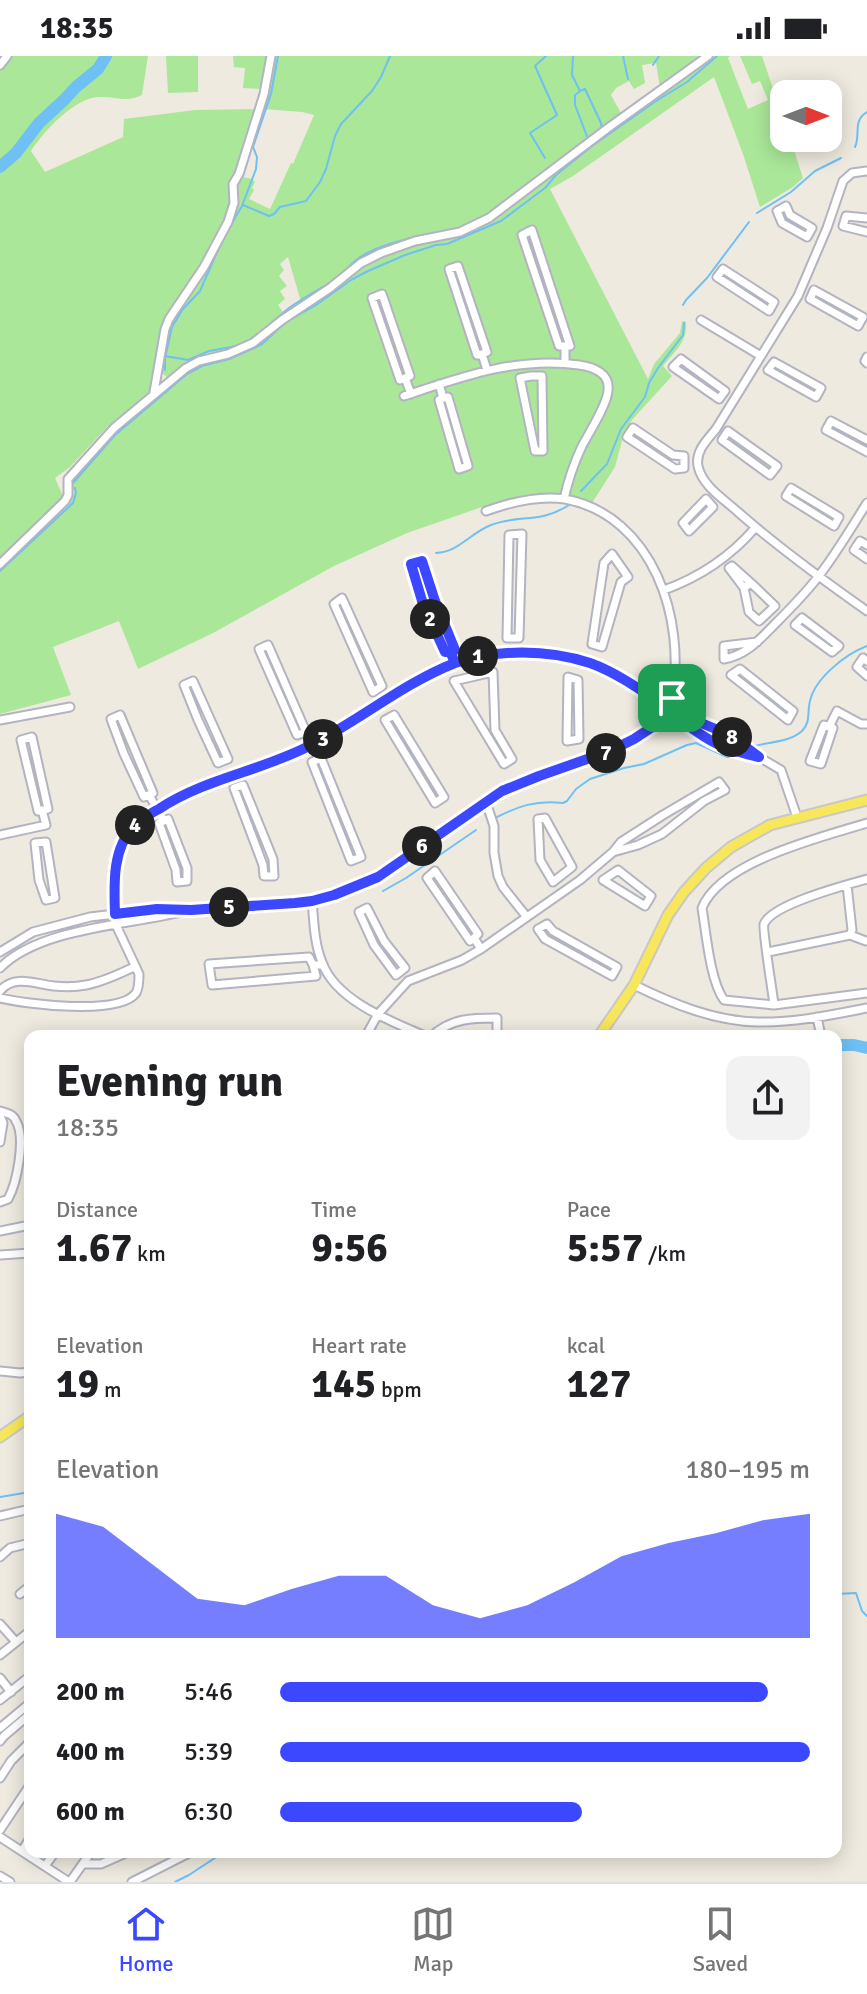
<!DOCTYPE html>
<html lang="en">
<head>
<meta charset="utf-8">
<style>
	body { margin:0; font-family:Signika,sans-serif; background:#f2f2f2; color:#202124; height:100vh; display:flex; flex-direction:column; font-size:30px; white-space:nowrap }
	* { box-sizing:border-box; margin:0 }
	p { font-size:26px; color:#757577 }
	.icon { flex:none; width:44px; height:44px; fill:none; stroke:currentColor; stroke-width:2; stroke-linecap:round; stroke-linejoin:round }
	.map { position:relative; flex:1; overflow:hidden }
	.panel { position:absolute; left:24px; top:974px; width:818px; height:828px; display:flex; flex-direction:column; background:#fff; border-radius:16px; box-shadow:0 4px 20px #0003 }
	.panel>* { flex:none }
	.needle { width:52px; rotate:90deg }
	.fabs { position:absolute; left:770px; top:24px; display:grid; gap:16px }
	.fabs a { display:grid; place-items:center; width:72px; height:72px; border-radius:16px; background:#fff; box-shadow:0 4px 20px #0003; font-size:40px }
	.pin { position:absolute; display:grid; place-items:center; width:68px; height:68px; color:#fff; margin:-34px; border-radius:16px; box-shadow:0 4px 12px #0006 }
	.km { position:absolute; width:40px; height:40px; margin:-20px; border-radius:50%; background:#222; color:#fff; font-size:22px; line-height:40px; text-align:center }
	.round { display:grid; place-items:center; flex:none; width:84px; height:84px; border-radius:16px; background:#f2f2f2 }
	.overview { display:flex; align-items:center; justify-content:space-between; height:136px; padding:0 32px }
	h1 { font-size:44px; font-weight:800; line-height:60px }
	.stats { display:grid; grid-template-columns:repeat(3,1fr); gap:12px; height:136px; padding:8px 32px }
	.stats div { display:grid; align-content:center }
	.stats b { font-size:40px; font-weight:800 }
	.stats small { font-size:22px; font-weight:400 }
	.stats p { font-size:22px }
	.chart { height:224px; padding:16px 32px }
	.chart p { display:flex; justify-content:space-between }
	.chart svg { width:100%; height:144px; margin-top:8px; fill:#3c48ff; opacity:.7 }
	ul { padding:0 32px; list-style:none; font-size:26px }
	li { display:grid; grid-template-columns:128px 96px 1fr; align-items:center; height:60px }
	li i { height:20px; border-radius:10px; background:#3c48ff }
	.status { display:flex; justify-content:space-between; align-items:center; height:56px; padding:0 40px; background:#fff; direction:ltr }
	.status svg { height:22px; fill:currentColor }
	.menu { display:flex; justify-content:space-around; align-items:center; height:112px; border-top:2px solid #e0e0e0; background:#fff; font-size:22px; color:#757577 }
	.menu a { display:grid; justify-items:center; gap:4px }
	.menu .selected { color:#3c48ff }
	.map>svg:first-child { display:block }
	.green { fill:#aae799 }
	.lines { fill:none; stroke-linecap:round; stroke-linejoin:round }
	.stream { stroke:#6ec0f5; stroke-width:2 }
	.river { stroke:#6ec0f5; stroke-width:12 }
	.minor-casing { stroke:#b3b3c1; stroke-width:11 }
	.major-casing { stroke:#c8c8c8; stroke-width:13 }
	.minor { stroke:#fff; stroke-width:7 }
	.major { stroke:#f8e75b; stroke-width:9 }
	.route-casing { stroke:#fff; stroke-width:16 }
	.route { stroke:#3c48ff; stroke-width:10 }
</style>
</head>
<body>
<div class="status"><b>18:35</b><svg viewBox="0 0 49 12"><path d="M0 12V9h3v3zM5 12V6h3v6zM10 12V3h3v9zM15 12V0h3v12zM26 1h20v11H26zM47 4h2v5h-2z"/></svg></div>
<div class="map">
<svg width="867" height="1826" viewBox="0 0 867 1826">
	<rect width="100%" height="100%" fill="#efeadf"/>
	<!-- green -->
	<path class="green" d="M0,0H148L142,39C127,47 115,40 99,41C74,42 44,75 31,95L45,116L123,81L124,63L195,54L256,53L232,125L231,150L228,161L196,220L173,254L152,334L107,371L70,411L55,422L63,440L0,501Z
		M166,0H198V36L168,37Z
		M233,0H267L262,33L243,32L245,12L234,11Z
		M275,0H706L660,32L656,7L642,9L645,27L634,33L629,25L616,32L611,39L622,59L491,159L453,177L402,187L301,246L288,201L280,208L284,214L279,220L287,230L280,235L285,243L278,249L285,259L251,285L233,294L207,297L183,309L168,323L160,314L171,265L231,161L236,131L240,120L252,123L255,126L252,132L254,134L249,143L270,153L291,107L293,108L314,59L302,56L263,53L269,35Z
		M710,0H730L728,2L748,53L768,44L760,25L752,28L740,0H762L784,65V82H790L803,122L793,131L760,151L743,98L714,21L573,120L550,133L648,323L654,308L680,277L682,265L686,266C688,286 674,296 663,310L672,320L632,364L623,381L615,411L592,447L573,440L560,438L523,439L485,450L407,477L334,510L213,577L138,613L119,565L53,591L71,639L0,658V513L72,444L74,435L70,427L113,377L188,314L196,309L253,291L300,254L326,239L350,220L392,194L481,168L630,58L682,24Z"/>
	<g class="lines">
		<!-- stream -->
		<path class="stream" d="M573,0L572,19L580,35L585,33L601,67L602,72
			M623,0L628,23
			M653,9L659,0
			M579,36L575,39V49L588,83
			M610,66L664,28
			M855,91C861,78 852,65 867,56
			M545,102L530,77L557,59L535,10L546,0
			M243,149L269,160L274,158L280,151L306,145L320,126L326,113L335,80L341,68L372,35L381,21L390,0
			M757,157L791,136L815,115L841,102
			M229,172L242,150L256,113L257,101L253,91L271,38L278,0
			M341,219C346,214 350,209 355,205C375,188 418,180 443,176
			M683,249L686,244L707,222L749,166
			M243,288C260,279 274,264 289,252C303,242 318,234 333,225
			M165,300L188,304L209,295L237,290
			M165,314V302L172,271L183,253L200,235L222,185
			M73,427L115,379L187,318L202,310L229,303L254,292L262,288L286,266L316,249L351,224L368,215L405,199L436,189L447,188L501,165L545,132L556,119L592,90L656,45L687,26L717,0
			M581,435L607,408L621,373L645,341L649,327L658,312L683,279L684,267
			M436,497C459,496 470,477 491,469C519,458 540,468 569,449
			M0,515L73,447L76,437L75,432
			M754,690C769,686 790,686 802,675C811,666 807,656 810,645C815,622 846,598 867,590
			M495,762C519,750 535,744 563,747L567,745L576,733L590,723L624,712L644,708L687,689L696,687L727,701L737,700
			M383,835L406,822L476,774
			M0,1441L30,1436
			M836,1538L856,1537L862,1555L867,1560
			M175,1826L189,1819L224,1796"/>
		<!-- river -->
		<path class="river" d="M0,111L16,97L39,67L64,44L76,31L98,13L106,0
			M836,989H854L867,992"/>
		<!-- minor casing -->
		<g class="minor-casing">
			<path id="minor" d="M0,9L7,0
				M867,115L852,117L843,125L827,172L798,240L716,373C708,383 695,395 698,410C702,430 724,443 738,456C779,492 823,524 867,555
				M786,150L790,159L812,172L807,181L782,167L777,155Z
				M867,162L846,160L843,170L867,176
				M723,213L774,246L769,255L717,221Z
				M814,234L863,261L858,270L810,243Z
				M701,264L761,300
				M565,290H559L522,179L532,174L570,290H565V307
				M482,298L477,299L449,213L458,210L487,296L482,298L487,314
				M867,301L865,305L867,307
				M681,303L725,335L719,343L673,311Z
				M774,306L821,332L816,341L768,314Z
				M531,320H542L543,395H535L520,322Z
				M405,322L410,320L382,238L372,242L400,324L405,322L411,338
				M439,328L443,342L448,341L468,410L459,413L439,344L443,342
				M154,336L165,273L169,263L204,211L228,166L234,147L233,128L239,118L264,38L271,0
				M404,340C461,321 518,300 579,309C593,311 610,317 608,334C608,347 589,377 582,390C574,407 568,425 564,443
				M633,372L673,399L684,400V412L675,413L627,381Z
				M728,375L777,410L770,419L722,384Z
				M867,384L831,365L826,374L867,396
				M791,432L839,461L834,470L786,440Z
				M706,443L713,451L689,475L683,467Z
				M486,455C511,446 539,439 565,443C654,460 686,564 672,642
				M522,478L519,582H507L509,479Z
				M867,489L860,485L854,494L867,503
				M612,498L628,521L621,526L602,591L592,588L604,507Z
				M422,505L435,545L455,594L445,596L423,548L411,508Z
				M0,508L65,445L68,439V423L114,372L186,312L199,305L228,298L253,287L282,264L330,232L361,207L381,197L415,185L460,176L489,162L608,72L708,0
				M751,527L775,550L759,565L749,556L744,532Z
				M744,532L729,512L732,510L751,527
				M664,534C700,521 730,501 755,472
				M342,542L382,630L373,636L334,548Z
				M802,562L839,590L832,596L795,569Z
				M757,586L724,590V603C747,599 760,583 775,568C790,553 805,538 818,521C836,498 851,472 867,447
				M268,589L306,676L297,679L259,593Z
				M867,605L863,602L857,611L867,620
				M740,613L793,655L788,664L731,619Z
				M493,616L495,674L512,703L504,708L454,625Z
				M568,621L578,624L579,683L567,685Z
				M193,625L228,703L218,707L198,664L184,629Z
				M659 654a12 12 0 1 1 24 0a12 12 0 1 1-24 0Z
				M120,659L153,737L144,741L124,698L111,663Z
				M394,659L444,741L435,747L385,664Z
				M682,659L730,679L759,701L781,714L797,761
				M679,663C706,683 720,692 753,700
				M0,664L70,651
				M824,669L833,672L821,708L810,705Z
				M829,671L837,655L861,668H867
				M32,681L48,753L38,755L21,684Z
				M321,702L361,801L351,805L312,706Z
				M243,729L273,803L274,820H264L263,809L234,732Z
				M149,739L164,765
				M486,746L494,770V797L498,820L503,831L526,860
				M545,762L572,811L553,826L540,804L538,763Z
				M168,763L187,812V825L177,826L176,814L159,767Z
				M867,767C822,781 721,805 702,852C706,876 710,925 724,944L774,949L867,937
				M0,779L46,769L42,754
				M46,786L55,842L46,844L39,824L35,787Z
				M618,814L651,840L645,850L603,824Z
				M312,845C314,865 314,887 322,906C335,944 390,965 425,980
				M367,852L384,885L405,912L396,919L374,889L359,856Z
				M547,868L553,875L617,911L612,920L545,883L538,873Z
				M850,879L866,885
				M474,882L470,885L427,822L435,815L478,878L474,882L481,893
				M0,896L33,876L90,861L157,853L191,854L295,847L312,845L334,839L378,821L502,735L539,720L610,695L634,683L663,664
				M768,896L850,879L852,874L847,829
				M313,909L316,920L212,929L209,908L309,901L313,909H323
				M0,912C39,872 128,869 181,856
				M634,929C673,948 714,965 757,966C794,967 831,959 867,952
				M0,935C14,918 35,928 54,930C64,931 76,931 86,929C103,926 119,918 134,911
				M0,942C26,948 119,960 136,937C139,932 139,924 139,918L116,869L114,830L118,799L124,783L135,768L177,741L311,690L348,669L438,614L488,598H539L561,600L592,608L624,624L660,647
				M774,949C773,938 762,873 764,868C772,848 846,829 867,823
				M817,961L821,980
				M366,980L378,958L408,925L462,904L481,893L580,824L613,796L621,786L663,759L719,726L725,734L704,745L662,778L638,789L613,796
				M432,980C451,962 473,962 497,962V980
				M0,1055C7,1057 13,1058 16,1065C26,1082 17,1127 8,1143L0,1146
				M0,1060L3,1067L0,1086
				M0,1175L30,1169
				M0,1199L30,1197
				M0,1315L20,1317L30,1316
				M0,1460L30,1453
				M0,1501L10,1492L30,1487
				M20,1538L30,1530
				M0,1568L16,1586
				M0,1599L30,1575
				M0,1622L11,1636
				M0,1644L30,1620
				M0,1672L30,1647
				M0,1685L4,1680L30,1658
				M0,1722L11,1705L30,1686
				M0,1774L30,1729
				M0,1781L69,1826
				M22,1795L30,1782
				M84,1808H101L128,1796
				M45,1810L55,1796
				M0,1820L10,1826
				M70,1826L91,1796
				M132,1826L191,1796"/>
		</g>
		<!-- major casing -->
		<g class="major-casing">
			<path id="major" d="M599,980L634,929L668,859L684,836L706,812L731,791L770,769L867,744
				M0,1381L30,1360"/>
		</g>
		<!-- minor -->
		<use href="#minor" class="minor"/>
		<!-- major -->
		<use href="#major" class="major"/>
	</g>
	<g class="lines">
		<!-- route casing -->
		<g class="route-casing">
			<path id="route" d="M672,642L663,644L660,647C638,632 615,616 590,607C547,593 497,593 455,607L450,595L455,594L435,545L422,505L411,508L423,548L445,596L450,595L455,607C404,627 360,664 311,689C262,715 206,722 159,753C150,758 140,763 134,770C112,793 114,828 115,858L157,853L191,854L295,847L312,845L334,839L378,821L502,735L539,720L610,695L634,683L663,664L670,667L679,663C710,686 721,693 759,701L730,679L682,659L681,648L672,642"/>
		</g>
		<!-- route -->
		<use href="#route" class="route"/>
	</g>
</svg>
<div class="fabs">
<a><svg class="needle" viewBox="-14 -14 28 28"><path d="M0-13l5 13h-10z" fill="#e53935"/><path d="M0 13l5-13h-10z" fill="#757577"/></svg></a>
</div>
<div class="pin" style="left:672px;top:642px;background:#1e9e55"><svg class="icon" aria-label="arrive" viewBox="0 0 24 24"><path d="M6 21V4h12l-3 4 3 4H6"/></svg></div>
<b class="km" style="left:478px;top:600px">1</b>
<b class="km" style="left:430px;top:563px">2</b>
<b class="km" style="left:323px;top:683px">3</b>
<b class="km" style="left:135px;top:769px">4</b>
<b class="km" style="left:229px;top:851px">5</b>
<b class="km" style="left:422px;top:790px">6</b>
<b class="km" style="left:606px;top:697px">7</b>
<b class="km" style="left:732px;top:681px">8</b>
<section class="panel">
<div class="overview"><div><h1>Evening run</h1><p>18:35</p></div><a class="round"><svg class="icon" aria-label="share" viewBox="0 0 24 24"><path d="M12 15V3M7 8l5-5 5 5M5 13v7h14v-7"/></svg></a></div>
<div class="stats">
<div><p>Distance</p><b>1.67<small> km</small></b></div>
<div><p>Time</p><b>9:56</b></div>
<div><p>Pace</p><b>5:57<small> /km</small></b></div>
</div>
<div class="stats">
<div><p>Elevation</p><b>19<small> m</small></b></div>
<div><p>Heart rate</p><b>145<small> bpm</small></b></div>
<div><p>kcal</p><b>127</b></div>
</div>
<div class="chart"><p><span>Elevation</span>180–195 m</p>
<svg viewBox="0 0 160 44" preserveAspectRatio="none"><path d="M0 44V6L10 10L20 21L30 32L40 34L50 29L60 25L70 25L80 34L90 38L100 34L110 27L120 19L130 15L140 12L150 8L160 6V44z"/></svg>
</div>
<ul>
<li><b>200 m</b>5:46<i style="width:92%"></i></li>
<li><b>400 m</b>5:39<i style="width:100%"></i></li>
<li><b>600 m</b>6:30<i style="width:57%"></i></li>
</ul>
</section>
</div>
<nav class="menu">
<a class="selected"><svg class="icon" aria-label="home" viewBox="0 0 24 24"><path d="M3 11l9-7 9 7M6 9v11h12V9"/></svg>Home</a>
<a><svg class="icon" aria-label="map" viewBox="0 0 24 24"><path d="M3 6l6-2 6 2 6-2v14l-6 2-6-2-6 2zM9 4v14M15 6v14"/></svg>Map</a>
<a><svg class="icon" aria-label="saved" viewBox="0 0 24 24"><path d="M7 4h10v16l-5-4-5 4z"/></svg>Saved</a>
</nav>
</body>
</html>
